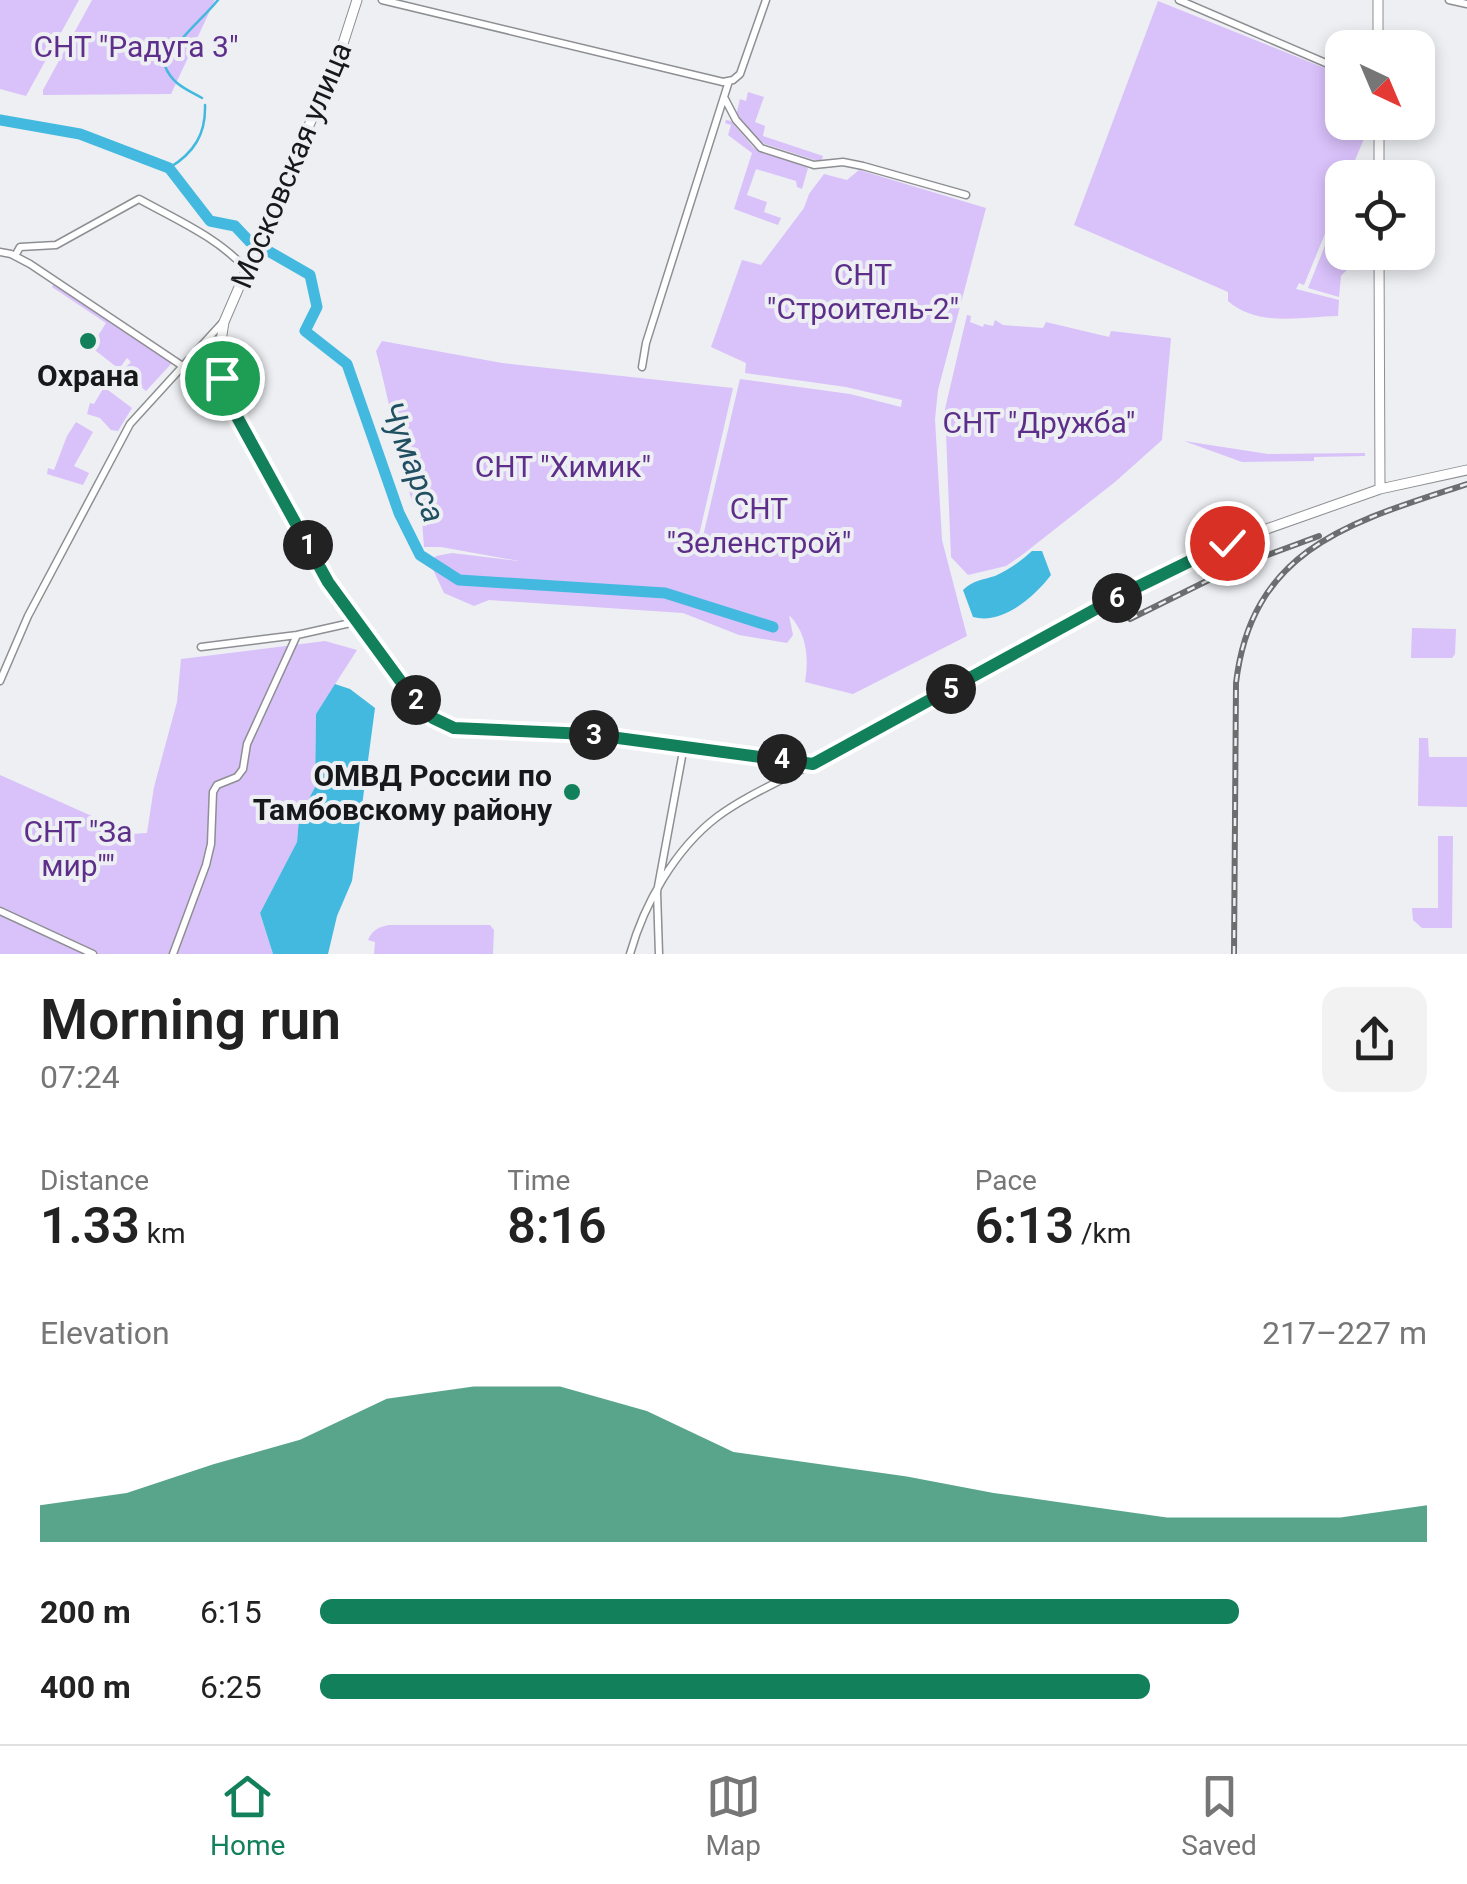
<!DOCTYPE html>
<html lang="en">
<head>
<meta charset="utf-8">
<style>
	body { margin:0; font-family:Roboto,sans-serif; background:#f2f2f2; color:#222; height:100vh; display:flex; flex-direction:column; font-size:38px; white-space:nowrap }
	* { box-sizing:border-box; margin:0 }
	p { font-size:32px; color:#767676 }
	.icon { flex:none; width:55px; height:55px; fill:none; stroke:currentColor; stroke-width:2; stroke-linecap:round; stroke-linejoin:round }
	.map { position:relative; height:954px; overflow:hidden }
	.drawer { display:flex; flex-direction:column; background:#fff; flex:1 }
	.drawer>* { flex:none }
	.needle { width:65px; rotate:136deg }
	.tools { position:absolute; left:1325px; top:30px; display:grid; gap:20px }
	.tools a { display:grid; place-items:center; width:110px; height:110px; border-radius:20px; background:#fff; box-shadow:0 5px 15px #0003; font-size:50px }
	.pin { position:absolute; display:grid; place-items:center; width:85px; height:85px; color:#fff; margin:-42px; border:5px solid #fff; border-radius:50%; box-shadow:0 2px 10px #0007 }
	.km { position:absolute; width:50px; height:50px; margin:-25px; border-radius:50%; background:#222; color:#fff; font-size:28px; line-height:50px; text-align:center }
	.round { display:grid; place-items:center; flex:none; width:105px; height:105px; border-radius:20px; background:#f2f2f2 }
	.summary { display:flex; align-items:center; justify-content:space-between; height:170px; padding:0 40px }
	h1 { font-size:55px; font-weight:600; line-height:75px }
	.metrics { display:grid; grid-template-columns:repeat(3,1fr); gap:15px; height:170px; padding:10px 40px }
	.metrics div { display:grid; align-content:center }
	.metrics b { font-size:50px; font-weight:600 }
	.metrics small { font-size:28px; font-weight:400 }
	.metrics p { font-size:28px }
	.chart { height:280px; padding:20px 40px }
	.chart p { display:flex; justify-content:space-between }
	.chart svg { width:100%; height:180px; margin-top:10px; fill:#13805c; opacity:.7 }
	ul { padding:0 40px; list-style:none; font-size:32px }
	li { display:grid; grid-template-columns:160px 120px 1fr; align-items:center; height:75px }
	li i { height:25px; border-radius:12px; background:#13805c }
	.menu { display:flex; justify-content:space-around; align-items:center; height:140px; border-top:2px solid #e0e0e0; background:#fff; font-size:28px; color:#767676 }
	.menu a { display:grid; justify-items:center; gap:5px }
	.menu .selected { color:#13805c }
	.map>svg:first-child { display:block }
	.green { fill:#d9c1fa }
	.water { fill:#43b9e0 }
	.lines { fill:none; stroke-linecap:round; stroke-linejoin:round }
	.stream { stroke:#43b9e0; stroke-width:2.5 }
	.river { stroke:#43b9e0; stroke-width:11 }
	.minor-casing { stroke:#8d8f92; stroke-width:9 }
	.secondary-casing { stroke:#8d8f92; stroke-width:11 }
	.minor { stroke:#fff; stroke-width:6 }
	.secondary { stroke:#fff; stroke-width:9 }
	.rail-casing { stroke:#6c6d6f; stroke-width:6 }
	.rail { stroke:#edeff3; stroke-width:2.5; stroke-dasharray:8; stroke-linecap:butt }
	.route-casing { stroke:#fff; stroke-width:20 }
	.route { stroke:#13805c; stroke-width:12 }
	.poi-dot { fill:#13805c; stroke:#edeff3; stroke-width:4 }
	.labels { text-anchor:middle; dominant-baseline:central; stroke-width:8; stroke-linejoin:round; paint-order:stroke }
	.park-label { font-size:30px; fill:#5d2f8a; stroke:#edeff3 }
	.street-label { font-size:30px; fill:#171819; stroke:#edeff3 }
	.poi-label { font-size:30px; font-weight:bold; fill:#171819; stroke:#edeff3 }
	.water-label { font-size:32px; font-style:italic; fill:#1f4f60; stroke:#edeff3 }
</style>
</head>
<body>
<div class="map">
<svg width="1467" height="954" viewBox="0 0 1467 954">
	<rect width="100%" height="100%" fill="#edeff3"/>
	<!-- green -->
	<path class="green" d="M0,0H79L26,96L0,89Z
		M92,0H215L171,94L43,95V90Z
		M1158,1L1342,75V122L1367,123L1368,129L1348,177L1340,180L1337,187L1342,192L1304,285L1299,283L1296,289L1339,300L1338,316C1300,317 1258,327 1228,301V292L1074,225Z
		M748,92L764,97L755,122L765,126L763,136L823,156L821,162L756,141L736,116L740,99L746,101Z
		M726,120L731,121L754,148L808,168L802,189L797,187L796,181L756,169L747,195L767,202L764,212L781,218L778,225L734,209L752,153L728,135L731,125L725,123Z
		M859,170L986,208L938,390L935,419L942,540L967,636L853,694L805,682C809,658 807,633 789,615L793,635L787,643L739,635L683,613L489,600L474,606L444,593L430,563L436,556L452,553L519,561L441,547H424L421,507L413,505C398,454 390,403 376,351L382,341L502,363L733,388L696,548L700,549L740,379L850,394L901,407L902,400L846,387L745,373L746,363L711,347L742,260L761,265L804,208L809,194L824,174L847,180Z
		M1342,203V252L1363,253L1341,276L1339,297L1308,288Z
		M54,283L172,363L146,391L122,371L131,362L127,358L119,369L91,347L106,323L52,287Z
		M967,315L971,316L970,322L983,327L984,324L993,326L995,320L1003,325L1043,328L1046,322L1109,337L1111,331L1171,338L1162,440L1115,482L1022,555L1006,566L968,575L951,557L945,409Z
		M104,387L132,408L118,431L111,430L100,418L87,414L90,403L94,404Z
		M76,422L93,432L74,466L89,473L83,485L47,474L48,468L54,470L67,436Z
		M1184,441L1268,454L1365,453V456L1314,457V461L1242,462Z
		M1412,628L1456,629L1455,654L1452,658H1411Z
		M325,641L357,650L316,714L315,787L299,818L297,842L260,913L273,954H0V775L132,834L147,833L154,787L177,702L181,659Z
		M1419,738H1428L1429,757H1467V807L1418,806Z
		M1438,836H1453L1452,928H1422L1413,920L1412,908H1438Z
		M389,925H490L494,930L493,954H374L375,942L368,940C373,929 379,927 389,925Z"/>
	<!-- water -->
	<path class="water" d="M1032,551H1042L1051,575C1034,597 1003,625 973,617L963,590C973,580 983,580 995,576C1009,570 1021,561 1032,551Z
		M335,684L350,689L375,708L352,881L337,916L328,954H273L260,913L297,842L299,818L315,787L316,714Z"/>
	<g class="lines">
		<!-- stream -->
		<path class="stream" d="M202,98C186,89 172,84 165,66C177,38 199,23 218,0
			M169,168C194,153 206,134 205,105"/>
		<!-- river -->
		<path class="river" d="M0,120L80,134L169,168L210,221L235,226L250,242
			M270,252L310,275L317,307L305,331L347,364L399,513L420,555L459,580L665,593L773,627"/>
		<!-- minor casing -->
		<g class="minor-casing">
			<path id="minor" d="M382,0L723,82L733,80L740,74L766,0
				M1179,0L1342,70
				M1449,0L1467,4
				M725,99L736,120L761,148L814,165L843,162L863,166L966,195
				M0,252L11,254L30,264L181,365
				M15,256L20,247L56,245L139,199C177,220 219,238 248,271
				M642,367L646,343L729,81
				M201,647L297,635L355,622
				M0,681L28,616L130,424L223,322
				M0,911L93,954
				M173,954L206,865L211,844L213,792L217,785L237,777L243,769L247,744L297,635
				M630,954C644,904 675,849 717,817C745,796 781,781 812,764
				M659,954L657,892L684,746"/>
		</g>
		<!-- secondary casing -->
		<g class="secondary-casing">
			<path id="secondary" d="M357,0L339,56L224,322L219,354L228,400L328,582L411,694L433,718L454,728L587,734L813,764L1125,593L1227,543L1380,489L1467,470
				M1378,0V48
				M1379,178V122
				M1379,252L1380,489"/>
		</g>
		<!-- minor -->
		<use href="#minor" class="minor"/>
		<!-- secondary -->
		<use href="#secondary" class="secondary"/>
		<!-- rail casing -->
		<g class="rail-casing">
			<path id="rail" d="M1130,619L1235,567L1319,536
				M1234,954L1236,683C1252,546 1355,521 1467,484"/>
		</g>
		<!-- rail -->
		<use href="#rail" class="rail"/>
	</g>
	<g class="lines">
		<!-- route casing -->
		<g class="route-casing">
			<path id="route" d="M222,378L236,415L328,582L410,694L433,718L454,728L588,734L813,764L1125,593L1227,543"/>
		</g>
		<!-- route -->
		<use href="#route" class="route"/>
	</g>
	<!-- markers -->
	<g class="poi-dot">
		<circle cx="88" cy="341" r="10"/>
		<circle cx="572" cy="792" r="10"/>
	</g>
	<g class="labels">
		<!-- park labels -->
		<g class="park-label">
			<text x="136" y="46">СНТ "Радуга 3"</text>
			<text x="863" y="274">СНТ<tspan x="863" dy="34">"Строитель-2"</tspan></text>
			<text x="1039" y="422">СНТ "Дружба"</text>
			<text x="563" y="466">СНТ "Химик"</text>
			<text x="759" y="508">СНТ<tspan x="759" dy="34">"Зеленстрой"</tspan></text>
			<text x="78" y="831">СНТ "За<tspan x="78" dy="34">мир""</tspan></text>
		</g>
		<!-- street labels -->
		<g class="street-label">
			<text transform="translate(291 165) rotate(-67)">Московская улица</text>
		</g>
		<!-- poi labels -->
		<g class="poi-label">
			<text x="88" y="375">Охрана</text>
			<text x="552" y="775" text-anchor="end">ОМВД России по<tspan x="552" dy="34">Тамбовскому району</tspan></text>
		</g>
		<!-- water labels -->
		<g class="water-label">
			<text transform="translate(413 462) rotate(69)">Чумарса</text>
		</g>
	</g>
</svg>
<div class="tools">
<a><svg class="needle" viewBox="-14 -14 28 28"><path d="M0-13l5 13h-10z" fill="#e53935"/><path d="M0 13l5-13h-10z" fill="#767676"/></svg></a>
<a><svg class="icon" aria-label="locate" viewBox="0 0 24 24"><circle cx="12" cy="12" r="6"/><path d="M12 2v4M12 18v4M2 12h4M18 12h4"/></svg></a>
</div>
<div class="pin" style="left:222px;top:378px;background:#1e9e55"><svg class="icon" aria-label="arrive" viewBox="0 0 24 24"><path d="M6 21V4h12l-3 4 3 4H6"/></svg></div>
<div class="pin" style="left:1227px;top:543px;background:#d93025"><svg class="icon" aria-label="check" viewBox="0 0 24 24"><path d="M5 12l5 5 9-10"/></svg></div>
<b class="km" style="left:308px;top:545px">1</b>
<b class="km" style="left:416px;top:700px">2</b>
<b class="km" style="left:594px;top:735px">3</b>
<b class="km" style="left:782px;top:759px">4</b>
<b class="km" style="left:951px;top:689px">5</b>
<b class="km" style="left:1117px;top:598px">6</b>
</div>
<section class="drawer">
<div class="summary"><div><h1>Morning run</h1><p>07:24</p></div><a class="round"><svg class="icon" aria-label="share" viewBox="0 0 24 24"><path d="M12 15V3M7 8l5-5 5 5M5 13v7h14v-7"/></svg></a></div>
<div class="metrics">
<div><p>Distance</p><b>1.33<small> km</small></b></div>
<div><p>Time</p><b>8:16</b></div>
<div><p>Pace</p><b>6:13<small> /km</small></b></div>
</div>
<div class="chart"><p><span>Elevation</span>217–227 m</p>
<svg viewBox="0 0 160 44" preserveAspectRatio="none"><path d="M0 44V35L10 32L20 25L30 19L40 9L50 6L60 6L70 12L80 22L90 25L100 28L110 32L120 35L130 38L140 38L150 38L160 35V44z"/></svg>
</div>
<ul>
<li><b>200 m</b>6:15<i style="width:83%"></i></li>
<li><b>400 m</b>6:25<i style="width:75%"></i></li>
</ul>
</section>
<nav class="menu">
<a class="selected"><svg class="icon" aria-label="home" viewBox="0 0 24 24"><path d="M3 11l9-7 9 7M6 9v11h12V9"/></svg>Home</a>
<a><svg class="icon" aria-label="map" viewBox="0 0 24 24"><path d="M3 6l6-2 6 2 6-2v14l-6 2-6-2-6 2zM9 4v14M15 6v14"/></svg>Map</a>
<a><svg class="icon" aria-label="saved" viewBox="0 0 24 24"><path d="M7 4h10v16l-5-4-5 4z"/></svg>Saved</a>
</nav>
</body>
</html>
